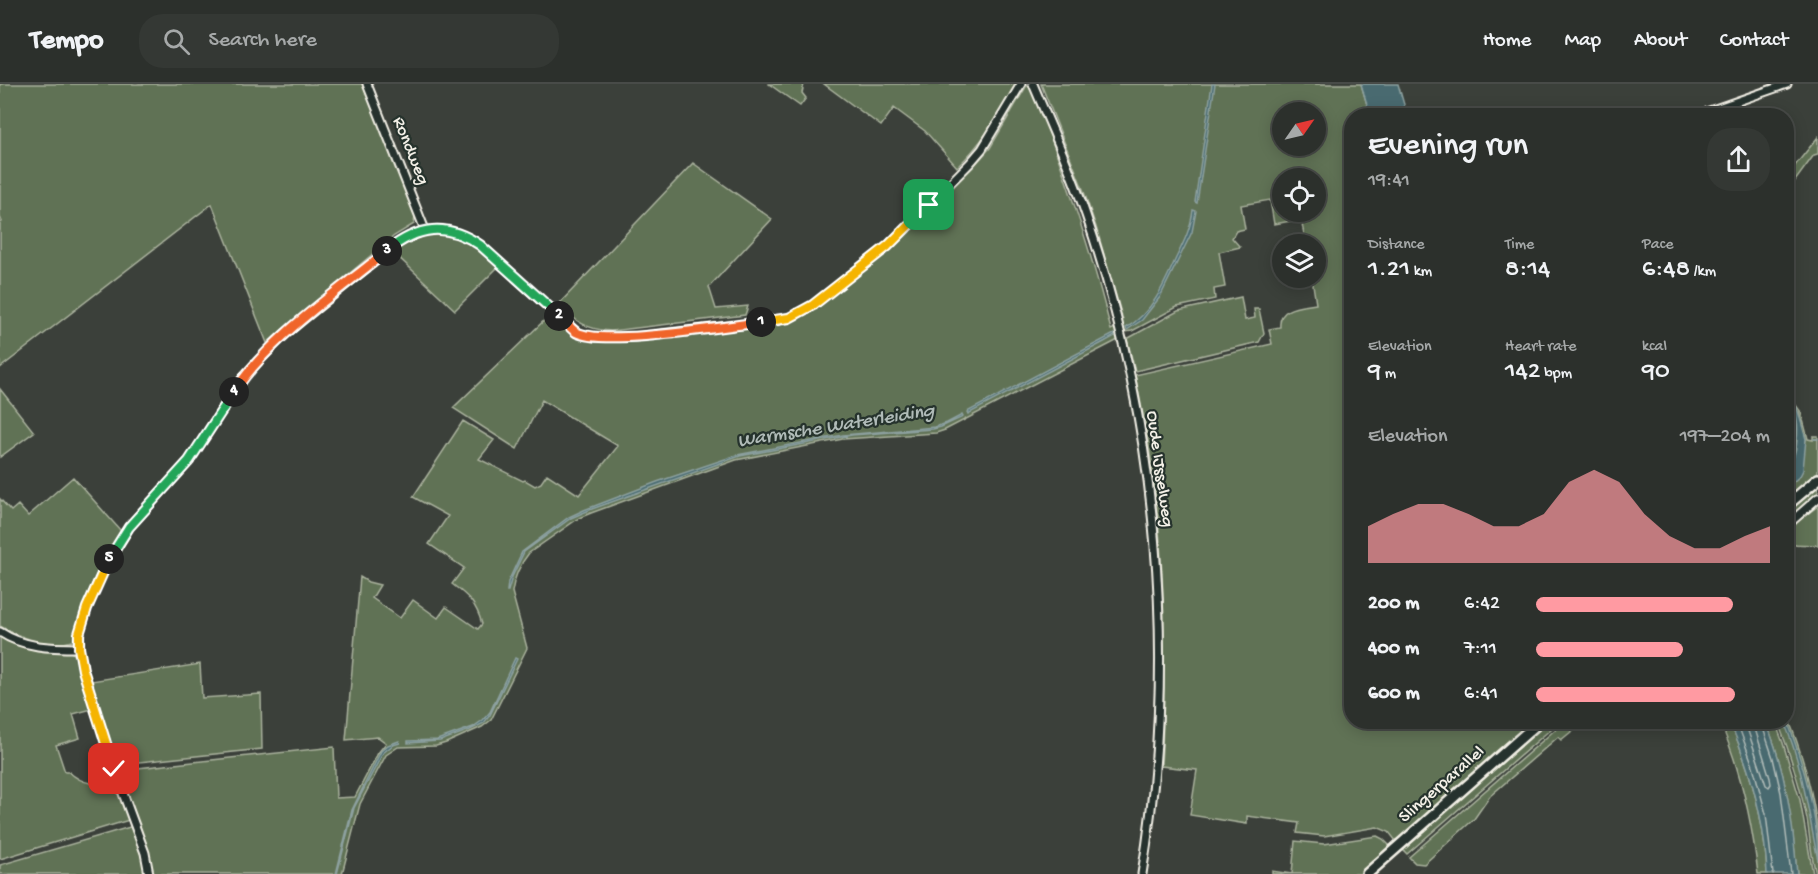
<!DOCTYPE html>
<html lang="en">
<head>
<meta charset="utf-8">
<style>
	body { margin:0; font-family:"Gochi Hand",sans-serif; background:#343834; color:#f1f3f6; height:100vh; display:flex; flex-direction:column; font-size:22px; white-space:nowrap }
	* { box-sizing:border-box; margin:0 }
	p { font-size:20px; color:#a6a9a9 }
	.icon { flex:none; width:33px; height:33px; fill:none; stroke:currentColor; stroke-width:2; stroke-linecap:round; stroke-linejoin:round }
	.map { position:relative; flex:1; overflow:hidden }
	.sheet { position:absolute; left:1344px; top:24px; width:450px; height:621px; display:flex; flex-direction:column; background:#2c302c; border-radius:24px; box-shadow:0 3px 15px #0003,0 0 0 2px #484b48 }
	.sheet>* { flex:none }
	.needle { width:39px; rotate:56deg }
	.tools { position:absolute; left:1272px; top:18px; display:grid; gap:12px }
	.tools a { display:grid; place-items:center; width:54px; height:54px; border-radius:50%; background:#2c302c; box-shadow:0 3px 15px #0003,0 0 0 2px #484b48; font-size:30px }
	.pin { position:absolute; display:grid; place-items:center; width:51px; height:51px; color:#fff; margin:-26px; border-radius:12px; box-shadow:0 3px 9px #0006 }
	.km { position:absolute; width:30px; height:30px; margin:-15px; border-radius:50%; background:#222; color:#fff; font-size:16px; line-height:30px; text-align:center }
	.round { display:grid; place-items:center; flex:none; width:63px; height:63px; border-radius:24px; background:#343834 }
	.headline { display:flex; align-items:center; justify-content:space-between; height:102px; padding:0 24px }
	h1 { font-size:33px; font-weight:600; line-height:45px }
	.stats { display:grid; grid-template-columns:repeat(3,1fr); gap:9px; height:102px; padding:6px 24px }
	.stats div { display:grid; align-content:center }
	.stats b { font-size:26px; font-weight:600 }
	.stats small { font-size:16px; font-weight:400 }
	.stats p { font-size:16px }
	.chart { height:168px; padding:12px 24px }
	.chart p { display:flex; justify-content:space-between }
	.chart svg { width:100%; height:108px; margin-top:6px; fill:#ff9aa2; opacity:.7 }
	ul { padding:0 24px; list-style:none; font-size:20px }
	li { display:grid; grid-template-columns:96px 72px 1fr; align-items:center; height:45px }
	li i { height:15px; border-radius:8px; background:#ff9aa2 }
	header { display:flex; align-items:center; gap:36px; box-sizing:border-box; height:84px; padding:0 30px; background:#2c302c; border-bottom:2px solid #484b48 }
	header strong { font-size:28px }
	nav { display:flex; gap:33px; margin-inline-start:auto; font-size:21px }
	.search { width:420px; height:54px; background:#343834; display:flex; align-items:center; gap:15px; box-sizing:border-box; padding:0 21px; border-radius:24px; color:#a6a9a9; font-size:22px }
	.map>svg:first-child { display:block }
	.green { fill:#617254; stroke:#aab29e; stroke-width:1.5; fill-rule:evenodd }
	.water { fill:#496b70; stroke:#8da1a0; stroke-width:1.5 }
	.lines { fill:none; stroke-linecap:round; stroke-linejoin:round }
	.shore { stroke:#b0bbb8; stroke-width:1.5 }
	.stream { stroke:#8da1a0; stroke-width:2 }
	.minor-casing { stroke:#f4f1e8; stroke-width:11 }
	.major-casing { stroke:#f4f1e8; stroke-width:14 }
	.minor { stroke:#26332d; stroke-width:7 }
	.major { stroke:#26332d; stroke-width:9 }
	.split-1-casing { stroke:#fff; stroke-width:12 }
	.split-2-casing { stroke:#fff; stroke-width:12 }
	.split-3-casing { stroke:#fff; stroke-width:12 }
	.split-4-casing { stroke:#fff; stroke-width:12 }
	.split-5-casing { stroke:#fff; stroke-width:12 }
	.split-6-casing { stroke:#fff; stroke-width:12 }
	.split-1 { stroke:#f5b400; stroke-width:8 }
	.split-2 { stroke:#f0652b; stroke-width:8 }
	.split-3 { stroke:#22a559; stroke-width:8 }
	.split-4 { stroke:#f0652b; stroke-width:8 }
	.split-5 { stroke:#22a559; stroke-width:8 }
	.split-6 { stroke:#f5b400; stroke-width:8 }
	.labels { text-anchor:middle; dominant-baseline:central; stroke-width:4.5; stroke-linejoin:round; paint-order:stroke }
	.street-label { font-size:18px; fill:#f4f1e8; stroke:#26332d }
	.water-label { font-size:20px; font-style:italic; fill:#b0bbb8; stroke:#26332d }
</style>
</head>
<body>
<header>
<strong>Tempo</strong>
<div class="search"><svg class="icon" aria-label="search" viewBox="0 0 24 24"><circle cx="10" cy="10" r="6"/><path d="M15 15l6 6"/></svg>Search here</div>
<nav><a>Home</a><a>Map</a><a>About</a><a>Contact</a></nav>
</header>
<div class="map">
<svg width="1818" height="790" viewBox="0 0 1818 790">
	<rect width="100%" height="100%" fill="#3b403a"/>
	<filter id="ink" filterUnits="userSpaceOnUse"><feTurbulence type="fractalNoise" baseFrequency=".0167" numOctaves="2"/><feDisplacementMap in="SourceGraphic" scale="12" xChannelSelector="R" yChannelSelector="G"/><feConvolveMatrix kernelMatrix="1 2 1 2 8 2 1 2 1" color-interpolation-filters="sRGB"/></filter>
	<g filter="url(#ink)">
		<!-- green -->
		<path class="green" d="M0,0H363L415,132L414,140L394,152L267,259L212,120L0,284V139L2,138L0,133Z
			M769,0H804L802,9L806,14L800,22Z
			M824,0H1017C999,30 983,59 957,83L925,47L894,24L881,42Z
			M1041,0H1361L1370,31L1352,32V638H1533L1396,757L1389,748L1377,743L1324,752L1297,749L1299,739L1247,732V740L1190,731L1197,686L1161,682C1166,594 1166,505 1156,417C1152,375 1144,333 1135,291L1272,260L1269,245L1280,243C1278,222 1301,223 1316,220L1312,194H1316V160H1306L1301,135L1274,140L1270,116L1241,121L1245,145L1236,147L1232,154L1240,163L1219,168L1225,203L1214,205L1215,215L1177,223L1132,247L1125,248L1120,238L1123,236L1096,143L1083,105ZM1282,28H1316V62H1282ZM1282,94H1316V128H1282Z
			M1027,1L1034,9C1064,87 1091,165 1111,246L1115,244L1118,256L945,346L936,349L843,355L736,376L591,429L579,434L529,469C520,480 514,494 512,508L527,564L491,636L482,643L446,659L436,662L398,663L386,671L360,720L342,790H151L147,767L119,686L334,663L336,714L355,713L378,669L386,659L378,653L346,656L360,493L368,498L380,501L372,514L400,534L413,516L438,534L446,523L478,545L482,540C476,519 469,513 452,500L464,484L429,460L448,432L413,413L463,337L494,356L479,375L523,397L525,396L535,402L541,399L547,390L579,411L618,362L542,316L517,365L453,324L553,228L585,254L790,236L806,229L870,182L893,162L972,84L990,64Z
			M1818,53V70L1814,71L1787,108L1786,93Z
			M693,79L772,135L709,203L716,225L748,222L745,231L611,247C586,246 576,237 558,221Z
			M438,148L466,154L501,180L455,226L393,168L419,151Z
			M1241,213L1245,236L1255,234L1254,225H1259L1264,249L1259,258L1135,287L1127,255L1178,227Z
			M0,305L34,348L0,373Z
			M1787,309L1801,328L1808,355L1813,356V352H1818V388L1787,416V403L1800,392L1806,355L1799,328L1795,329C1798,352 1797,375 1787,397L1796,355L1794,332L1787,320Z
			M73,393L121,447C105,472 92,498 82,525C78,535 78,548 73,557C49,564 20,554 0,542V415L11,427L18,421L28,432Z
			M1818,400V410L1787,438L1786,427Z
			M1818,422V461L1787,460L1788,445Z
			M0,550L47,566L69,567L74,570L77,573L92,625L73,630L80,654L56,661L65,688H69C82,700 99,703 115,697L129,736L0,775Z
			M200,580L202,614L261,610L262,665L120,680L116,678L91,597Z
			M1787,632C1802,667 1815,715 1818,753C1818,765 1818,778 1818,790H1816C1811,772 1810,754 1807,735C1800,702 1790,669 1778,638H1786Z
			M1546,638H1559L1407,770L1401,764Z
			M1564,638H1583L1561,656L1558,653L1490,712L1474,735L1424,780L1415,779L1409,773Z
			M1720,638H1730C1750,685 1765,738 1767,790H1758C1752,738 1741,686 1720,638Z
			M1766,638H1775L1783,659L1800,716L1813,790H1797C1792,738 1786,687 1766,638Z
			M130,743H132L140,764L146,790H0V781Z
			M1377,752L1383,755L1390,762L1360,790H1272V787L1292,790L1295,757L1324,760Z"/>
		<!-- water -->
		<path class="water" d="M1212,0H1215L1197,119L1195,118Z
			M1361,0H1398L1407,31H1370Z
			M1193,126L1196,127L1192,148L1160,213L1142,236L1127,246L1126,244C1152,229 1164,201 1176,174C1184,158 1191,144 1193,126Z
			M1114,250L1115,252L1104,258L968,330L967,328Z
			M1786,312L1797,324L1806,355L1803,386L1800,392L1787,403C1786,388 1796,373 1797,357C1798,348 1798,336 1795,328C1792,321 1786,319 1786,312Z
			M962,331L963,333L941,343L933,345L852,351L740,372L592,425L571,434L524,468L512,493L508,507H507L508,498L522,468L569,433L584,426L657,398L737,371L843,351L935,343L947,339Z
			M515,574L517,575L490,631L484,639L470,646L440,657L408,659V657L437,656L473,643L483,636L490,628Z
			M1787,636C1803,680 1818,729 1818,776C1808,729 1803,682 1784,638Z
			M1730,638H1766C1786,687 1793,738 1797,790H1767C1765,738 1750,685 1730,638Z
			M399,657L400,659L393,661L383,669L354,724L337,790H336L352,726L381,667L388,661Z"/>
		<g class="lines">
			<!-- shore -->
			<path class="shore" d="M1737,638L1753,682L1766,730L1773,790
				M1745,638L1766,701L1769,703L1771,700L1770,694L1753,638
				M1761,638L1773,674L1781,709L1791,790"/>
			<!-- stream -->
			<path class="stream" d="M1814,355H1818"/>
			<!-- minor casing -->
			<g class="minor-casing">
				<path id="minor" d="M367,0L425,146
					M1033,0C1051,43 1071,86 1086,131C1158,341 1178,571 1142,790
					M1695,32L1787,0
					M1786,442L1818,414
					M0,548C24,564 51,564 79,564
					M149,790L145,769L114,685L83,586L79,564V550L87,524L105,483L129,443L189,377L245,291L284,251L392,163C423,142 447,139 480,161L577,249L595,253H635L774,237L789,234L813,221L888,162L970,79L982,65L1021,0"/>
			</g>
			<!-- major casing -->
			<g class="major-casing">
				<path id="major" d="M1786,422L1818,395
					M1367,790L1539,638"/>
			</g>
			<!-- minor -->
			<use href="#minor" class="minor"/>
			<!-- major -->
			<use href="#major" class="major"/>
		</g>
	</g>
	<g class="lines" filter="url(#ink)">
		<!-- split-1 casing -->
		<g class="split-1-casing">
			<path id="split-1" d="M761,238L789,234L813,221L888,162L929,121"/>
		</g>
		<!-- split-2 casing -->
		<g class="split-2-casing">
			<path id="split-2" d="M559,232C565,237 570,244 576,248C602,263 726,242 761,238"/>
		</g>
		<!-- split-3 casing -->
		<g class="split-3-casing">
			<path id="split-3" d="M387,167C418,142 446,138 480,161L559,232"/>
		</g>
		<!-- split-4 casing -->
		<g class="split-4-casing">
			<path id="split-4" d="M234,308C269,254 337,208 387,167"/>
		</g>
		<!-- split-5 casing -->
		<g class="split-5-casing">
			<path id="split-5" d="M109,475L129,443L189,377L234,308"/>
		</g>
		<!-- split-6 casing -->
		<g class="split-6-casing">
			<path id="split-6" d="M109,475L87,524L79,550V564L83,586L114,685"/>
		</g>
		<!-- split-1 -->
		<use href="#split-1" class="split-1"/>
		<!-- split-2 -->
		<use href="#split-2" class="split-2"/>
		<!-- split-3 -->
		<use href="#split-3" class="split-3"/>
		<!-- split-4 -->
		<use href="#split-4" class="split-4"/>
		<!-- split-5 -->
		<use href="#split-5" class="split-5"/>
		<!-- split-6 -->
		<use href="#split-6" class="split-6"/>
	</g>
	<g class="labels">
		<!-- street labels -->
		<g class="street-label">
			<text transform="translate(410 67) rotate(68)">Rondweg</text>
			<text transform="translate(1159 385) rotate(82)">Oude IJsselweg</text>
			<text transform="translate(1442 701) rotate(-41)">Slingerparallel</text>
		</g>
		<!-- water labels -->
		<g class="water-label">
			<text transform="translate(836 343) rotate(-9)">Warmsche Waterleiding</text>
		</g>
	</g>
</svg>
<div class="tools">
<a><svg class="needle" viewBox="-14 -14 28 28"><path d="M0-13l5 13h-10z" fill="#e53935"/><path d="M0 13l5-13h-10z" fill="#a6a9a9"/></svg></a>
<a><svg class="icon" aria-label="locate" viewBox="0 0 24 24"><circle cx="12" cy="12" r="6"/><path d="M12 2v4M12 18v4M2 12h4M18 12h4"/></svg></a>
<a><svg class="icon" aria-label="layers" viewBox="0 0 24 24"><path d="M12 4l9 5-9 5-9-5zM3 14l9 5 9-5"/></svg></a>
</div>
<div class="pin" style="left:929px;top:121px;background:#1e9e55"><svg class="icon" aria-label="arrive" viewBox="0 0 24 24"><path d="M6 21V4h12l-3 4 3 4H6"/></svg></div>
<div class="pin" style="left:114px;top:685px;background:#d93025"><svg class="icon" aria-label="check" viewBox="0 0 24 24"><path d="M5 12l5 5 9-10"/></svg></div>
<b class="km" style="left:761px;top:238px">1</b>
<b class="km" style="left:559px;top:232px">2</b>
<b class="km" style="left:387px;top:167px">3</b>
<b class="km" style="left:234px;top:308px">4</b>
<b class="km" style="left:109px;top:475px">5</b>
<section class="sheet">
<div class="headline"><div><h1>Evening run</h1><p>19:41</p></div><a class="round"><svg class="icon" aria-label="share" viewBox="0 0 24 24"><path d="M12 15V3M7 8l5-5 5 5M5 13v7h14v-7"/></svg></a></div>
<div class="stats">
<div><p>Distance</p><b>1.21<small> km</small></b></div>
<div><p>Time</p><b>8:14</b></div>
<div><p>Pace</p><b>6:48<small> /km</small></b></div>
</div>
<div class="stats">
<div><p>Elevation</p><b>9<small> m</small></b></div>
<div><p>Heart rate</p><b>142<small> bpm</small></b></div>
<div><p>kcal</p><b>90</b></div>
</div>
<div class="chart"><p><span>Elevation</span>197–204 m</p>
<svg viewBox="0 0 160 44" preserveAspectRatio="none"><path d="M0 44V29L10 24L20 20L30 20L40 24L50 29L60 29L70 24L80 11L90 6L100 11L110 24L120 33L130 38L140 38L150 33L160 29V44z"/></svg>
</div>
<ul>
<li><b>200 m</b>6:42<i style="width:84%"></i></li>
<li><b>400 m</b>7:11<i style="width:63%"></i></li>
<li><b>600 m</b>6:41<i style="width:85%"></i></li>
</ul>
</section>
</div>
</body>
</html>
